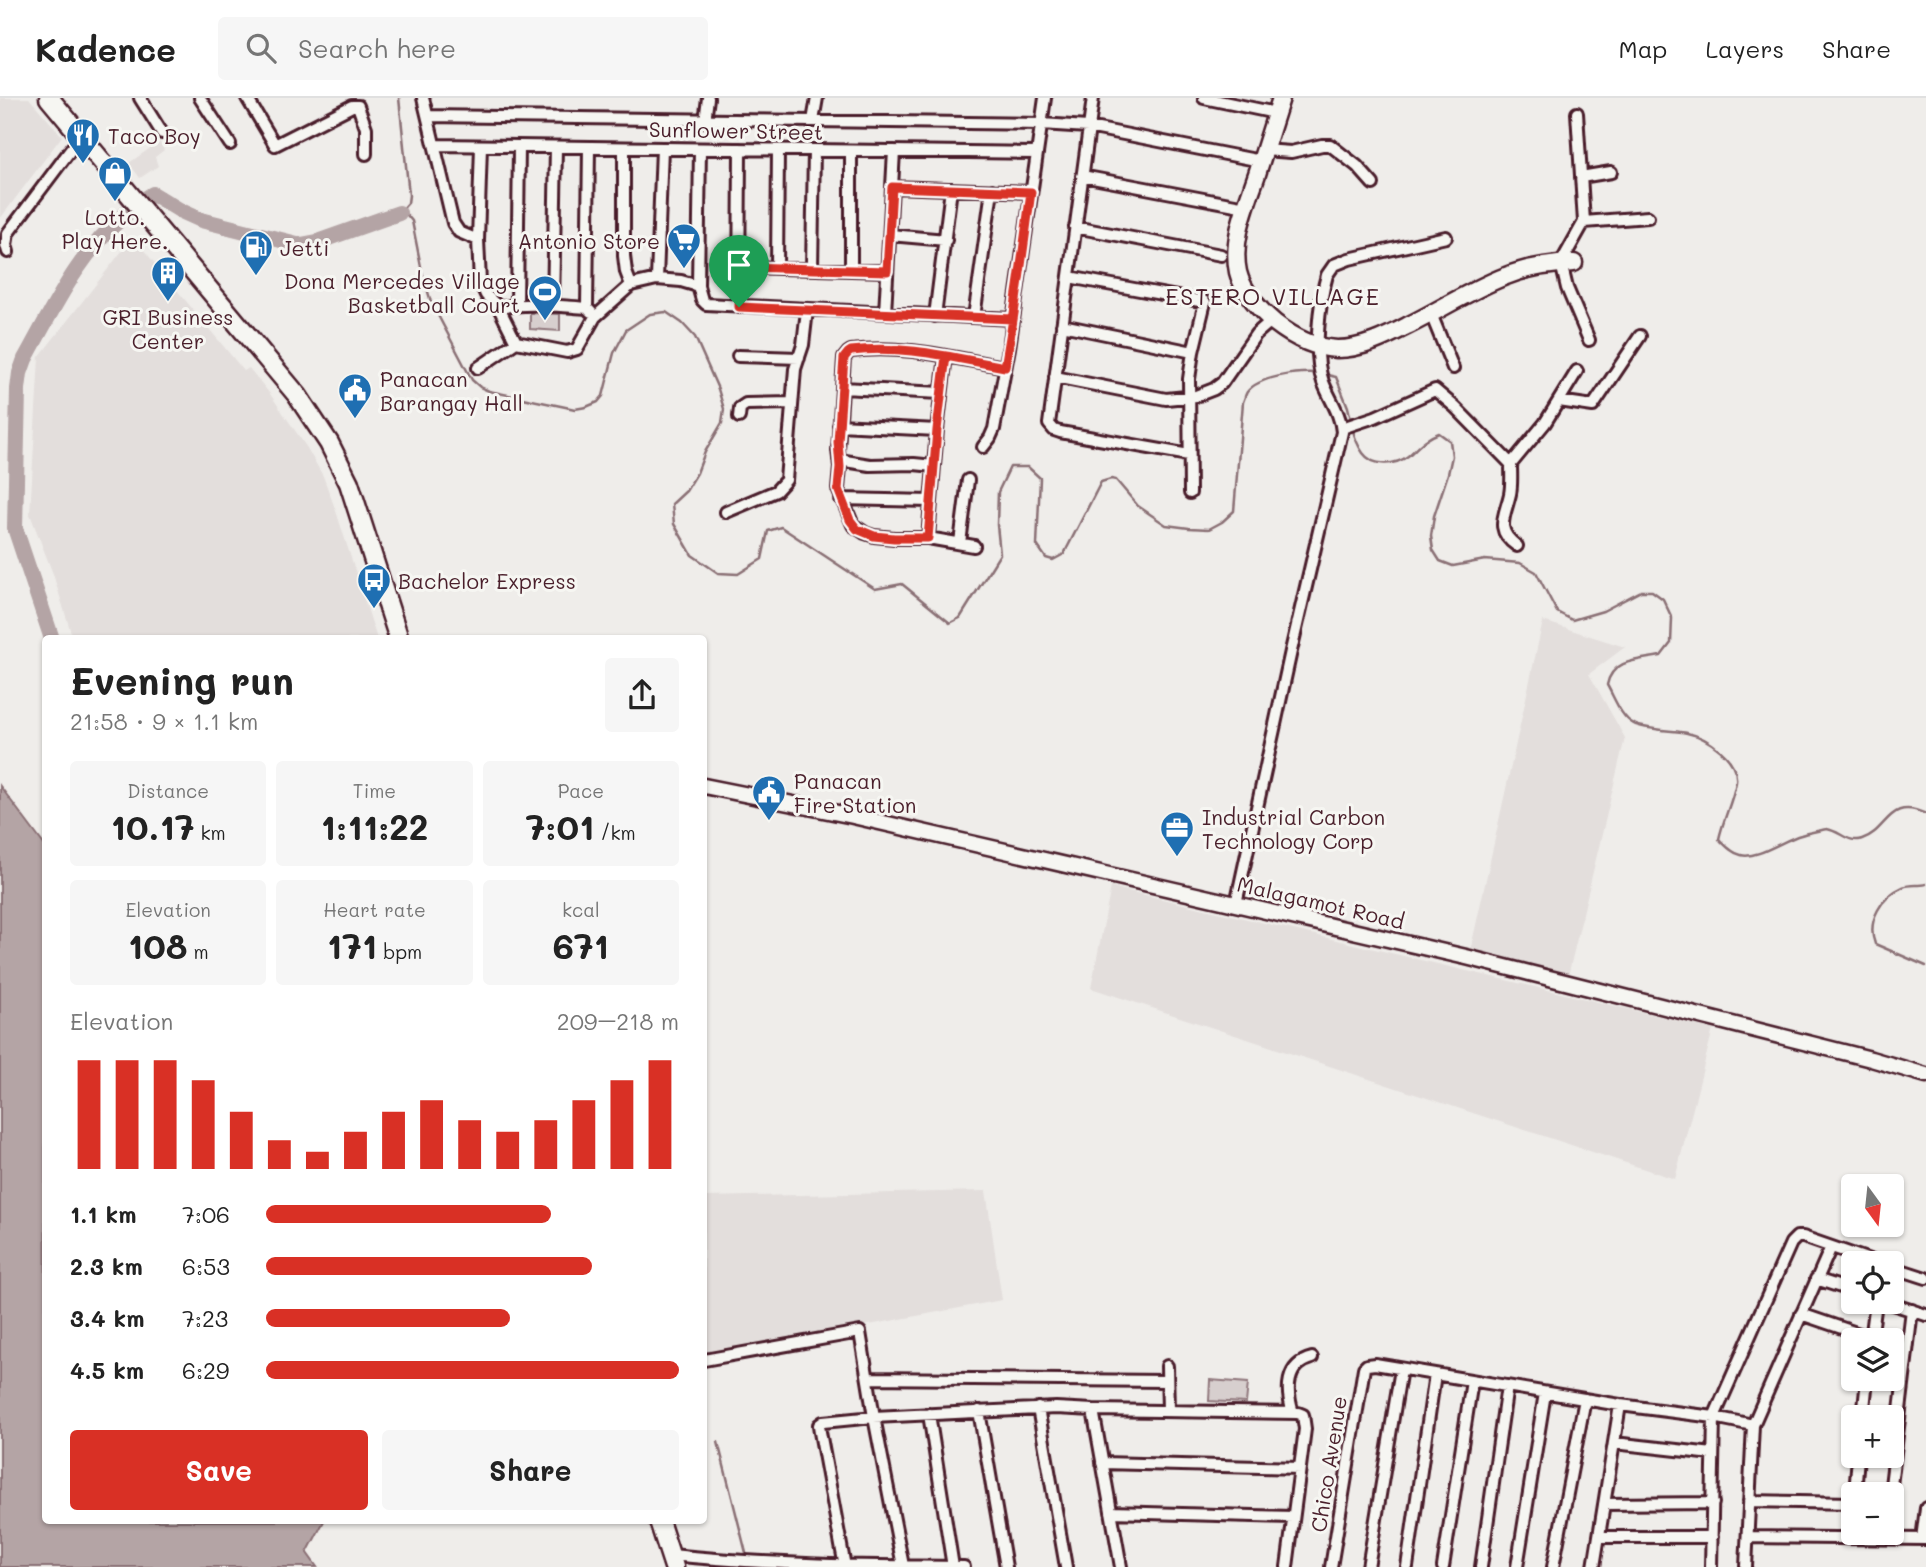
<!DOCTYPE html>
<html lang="en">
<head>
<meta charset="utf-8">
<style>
	body { margin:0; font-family:Mali,sans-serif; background:#f6f6f6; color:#222; height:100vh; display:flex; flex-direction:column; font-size:26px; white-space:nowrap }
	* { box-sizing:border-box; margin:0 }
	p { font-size:23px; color:#767676 }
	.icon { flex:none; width:38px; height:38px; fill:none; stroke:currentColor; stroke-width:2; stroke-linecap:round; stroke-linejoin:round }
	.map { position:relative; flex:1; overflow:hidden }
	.drawer { position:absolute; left:42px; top:537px; width:665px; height:889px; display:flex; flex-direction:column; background:#fff; border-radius:7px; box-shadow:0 2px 5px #0004 }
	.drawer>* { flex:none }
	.needle { width:46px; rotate:165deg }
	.controls { position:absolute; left:1841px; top:1076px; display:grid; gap:14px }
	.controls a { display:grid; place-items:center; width:63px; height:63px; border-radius:7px; background:#fff; box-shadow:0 2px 5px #0004; font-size:35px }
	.pin { position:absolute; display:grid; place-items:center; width:60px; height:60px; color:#fff; margin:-72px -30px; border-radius:50% 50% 50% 0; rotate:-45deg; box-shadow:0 0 7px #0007 }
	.pin .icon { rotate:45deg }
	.round { display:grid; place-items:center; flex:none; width:74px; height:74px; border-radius:7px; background:#f6f6f6 }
	.head { display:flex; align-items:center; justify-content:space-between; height:119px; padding:0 28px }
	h1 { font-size:38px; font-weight:700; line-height:52px }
	.stats { display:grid; grid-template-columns:repeat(3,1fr); gap:10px; height:119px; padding:7px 28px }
	.stats div { display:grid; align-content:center; border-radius:7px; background:#f6f6f6; text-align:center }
	.stats b { font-size:35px; font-weight:700 }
	.stats small { font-size:19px; font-weight:400 }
	.stats p { font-size:19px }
	.chart { height:196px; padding:14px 28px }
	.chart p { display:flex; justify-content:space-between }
	.chart svg { width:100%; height:126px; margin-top:7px; stroke:#d93025; stroke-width:6 }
	.cta { display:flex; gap:14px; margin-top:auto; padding:14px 28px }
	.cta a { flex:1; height:80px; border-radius:7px; background:#d93025; color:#fff; font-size:28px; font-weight:700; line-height:80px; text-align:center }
	.cta a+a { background:#f6f6f6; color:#222 }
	ul { padding:0 28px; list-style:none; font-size:23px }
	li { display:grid; grid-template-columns:112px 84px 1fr; align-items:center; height:52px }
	li i { height:18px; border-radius:9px; background:#d93025 }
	header { display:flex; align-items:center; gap:42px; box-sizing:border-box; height:98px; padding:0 35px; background:#fff; border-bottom:2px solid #e0e0e0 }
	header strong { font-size:33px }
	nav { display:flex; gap:38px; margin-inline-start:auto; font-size:24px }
	.search { width:490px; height:63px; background:#f6f6f6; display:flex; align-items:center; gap:18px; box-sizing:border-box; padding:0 24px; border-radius:7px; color:#767676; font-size:26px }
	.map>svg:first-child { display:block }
	.built { fill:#e3dedc }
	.green { fill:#d7cfce; stroke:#90777c; stroke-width:2 }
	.water { fill:#b4a4a5; stroke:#8a6f74; stroke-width:2 }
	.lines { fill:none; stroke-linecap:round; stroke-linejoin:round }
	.stream { stroke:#8a6f74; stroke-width:2.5 }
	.river { stroke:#b4a4a5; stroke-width:16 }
	.minor-casing { stroke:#4a1f2b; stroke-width:16 }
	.tertiary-casing { stroke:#4a1f2b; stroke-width:19 }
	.secondary-casing { stroke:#4a1f2b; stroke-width:21 }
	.trunk-casing { stroke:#4a1f2b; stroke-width:23 }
	.minor { stroke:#f6f6f2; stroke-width:10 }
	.tertiary { stroke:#f6f6f2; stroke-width:14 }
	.secondary { stroke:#f6f6f2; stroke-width:16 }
	.trunk { stroke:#f6f6f2; stroke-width:18 }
	.route-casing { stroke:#fff; stroke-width:14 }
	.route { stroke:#d93025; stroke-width:9 }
	.labels { text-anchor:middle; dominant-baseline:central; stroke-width:6; stroke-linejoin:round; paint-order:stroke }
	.street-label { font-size:21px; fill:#4a1f2b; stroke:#f6f6f2 }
	.poi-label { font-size:21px; fill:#4a1f2b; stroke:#f6f6f2; text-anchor:start }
	.neighbourhood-label { font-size:23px; letter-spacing:2px; fill:#4a1f2b; stroke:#f6f6f2 }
</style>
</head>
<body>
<header>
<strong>Kadence</strong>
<div class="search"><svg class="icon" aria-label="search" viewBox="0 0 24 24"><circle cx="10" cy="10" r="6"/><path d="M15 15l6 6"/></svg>Search here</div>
<nav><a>Map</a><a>Layers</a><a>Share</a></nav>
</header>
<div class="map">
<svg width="1926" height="1469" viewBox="0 0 1926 1469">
	<rect width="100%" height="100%" fill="#efedea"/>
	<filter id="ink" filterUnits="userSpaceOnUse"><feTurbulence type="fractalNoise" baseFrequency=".0143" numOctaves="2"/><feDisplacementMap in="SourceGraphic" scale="14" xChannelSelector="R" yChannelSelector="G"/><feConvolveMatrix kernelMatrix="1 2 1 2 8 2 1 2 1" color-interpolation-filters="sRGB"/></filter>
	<g filter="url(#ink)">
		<!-- built -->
		<path class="built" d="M0,0H29L62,38L0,121Z
			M159,44L164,52L155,59L158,68L140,80L129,65Z
			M133,139L244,273L249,270L270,296L307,350L323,378L336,413L377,541H73L53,476L30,416L39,259Z
			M1543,523L1625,549L1589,576L1625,640L1568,878L1470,854Z
			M1111,789L1713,931L1675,1081L1091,890Z
			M986,1093L1002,1202L704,1258V1099Z"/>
		<!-- green -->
		<path class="green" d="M530,215L560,216V233L530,231Z
			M1210,1282L1248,1285L1246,1305L1209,1303Z"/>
		<!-- water -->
		<path class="water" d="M0,688L45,748L46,1423H324L307,1455L317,1469H0Z"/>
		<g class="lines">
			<!-- stream -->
			<path class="stream" d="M399,0L409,97L408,105L399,115L407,117L412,123L422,174L431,204L472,282L480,289L489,293L575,311L586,309L598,304L603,298L614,255L626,232L650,216L666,214L682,225L695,239L718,291L724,311L722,325L705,354L697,375L686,393L672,406L674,426L692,457L718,475L738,476L762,461L768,433L781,429L875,491L902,486L950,525L960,520L1000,456L997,427L998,394L1010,369H1028L1040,380L1037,447L1046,460L1053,462L1064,456L1101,384L1111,381L1116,382L1138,408L1166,427L1189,430L1209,431L1222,424L1234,413L1243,304C1244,302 1246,295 1247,294C1259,278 1298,274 1316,275
				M1323,276L1336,279L1348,309L1351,322
				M1352,329C1354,337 1358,348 1363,355C1373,369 1395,368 1408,358C1418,349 1425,340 1439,335L1450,343L1452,358L1448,376L1434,418L1431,438L1433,452L1440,463L1453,468L1485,462L1520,465L1536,474L1557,514L1572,522L1603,513L1641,493H1652L1663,501L1672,520L1671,545L1661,558C1639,562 1612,561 1607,587C1614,599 1621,620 1634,626C1641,631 1676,633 1687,635C1707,639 1739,661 1736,684C1733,702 1723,722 1719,741C1725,747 1732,755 1741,757C1756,762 1785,741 1801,737C1806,735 1812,734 1817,733C1818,733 1826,731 1827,731C1840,733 1849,746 1862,741C1888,733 1888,698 1926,716
				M1926,786C1918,788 1910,786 1903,789C1882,798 1866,823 1875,846L1926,868
				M718,1344L746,1455"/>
			<!-- river -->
			<path class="river" d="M52,541L15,430L18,291L20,275L25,261C55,207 78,156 127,115C136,109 144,101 153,96L181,113L201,122L301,147L317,144L399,115"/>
			<!-- minor casing -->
			<g class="minor-casing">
				<path id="minor" d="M140,0L162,35
					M200,0L230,46
					M247,0L275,47L352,8H358L366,30V56
					M423,0L453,125L459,134L478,142
					M1093,0L1049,326L1054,332L1060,334L1189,357
					M1204,0L1276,15
					M1577,15L1584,124L1561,165L1567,190L1589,242
					M428,18L1041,26L1088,29L1261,63
					M705,23L708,0
					M813,23L817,0
					M435,47L1036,55
					M481,48L478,142L480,184L486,197L499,210L516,244
					M624,50V158L626,174L631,187
					M700,51L698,188L702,202L706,206L1013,221
					M1264,52L1291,54L1322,47H1330L1357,68L1373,86
					M1082,78L1246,109
					M1581,79L1611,74
					M892,89L1031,94
					M1584,124L1648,119
					M1075,129L1221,157
					M890,137L946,142
					M8,154L6,147L8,135L72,50L82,39
					M741,169L887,173
					M777,170L778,52
					M812,170L814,52
					M851,172V53
					M1069,179L1205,204L1193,254L1189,281L1190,395
					M657,181L662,50
					M517,206L519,49
					M553,208L556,49
					M739,209L740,51
					M499,210C528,204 557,208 587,210L591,214
					M587,210L589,49
					M885,215L894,53
					M1431,216L1453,270
					M935,218L951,91
					M974,219L992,92
					M1062,227L1193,254
					M738,258L799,260
					M478,270L516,244L567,254L577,251L595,219L631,187L657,181L681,183L698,188
					M1055,279L1166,301L1196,298L1214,291L1222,285L1256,236L1272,222
					M842,290L941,295
					M1559,303L1593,308L1640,238
					M739,319L740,310L746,306L792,305
					M839,327L937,332
					M1342,330L1375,319L1435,292L1455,309L1511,366C1511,376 1512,386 1510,396C1505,418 1494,432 1517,448
					M983,349L990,340L994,331L1009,250L1045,0
					M839,362L870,367L914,366L934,368
					M1511,366L1545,325L1577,273
					M841,401L931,403
					M726,414L776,393L786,382L795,271L803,247L807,212
					M928,440L937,332L946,258
					M960,445L968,382
					M974,448L928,440H894L874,438L865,435L853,427L838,391L840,369L838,352L844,260L848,255L851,253C903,246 954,260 1005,269
					M1236,806L1291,553L1342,334C1341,316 1329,300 1323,284C1313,256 1319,205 1327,177L1334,167L1349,161L1446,139
					M1892,1169L1926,1180
					M1816,1181L1853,1193
					M1886,1204L1926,1217
					M1801,1216L1871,1240
					M1871,1242L1876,1204
					M704,1262L860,1234L874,1319L903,1468
					M1167,1268L1168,1313
					M868,1280L1167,1283
					M1038,1310L1066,1469
					M1093,1312L1121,1469
					M979,1313L1006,1469
					M1293,1315C1286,1293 1285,1267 1312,1260
					M929,1316L953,1469
					M1863,1320L1867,1281
					M1614,1345L1713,1356
					M1102,1365L1300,1370
					M1855,1396L1858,1358
					M1890,1396L1912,1212
					M1749,1403L1853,1405
					M1604,1406L1713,1405
					M1111,1414L1293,1419
					M1599,1439H1712
					M1748,1439L1926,1441
					M1851,1440L1853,1411
					M1922,1441L1926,1410
					M671,1457C769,1467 866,1468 964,1469
					M845,1469L820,1334L819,1327L823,1324L874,1319L1056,1310L1093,1312L1298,1315L1303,1317L1305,1331L1287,1469
					M1331,1469L1364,1270L1367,1267L1375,1266L1620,1307L1714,1319L1753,1327
					M1368,1469L1401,1271
					M1407,1469L1435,1276
					M1443,1469L1472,1283
					M1481,1469L1507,1288
					M1517,1469L1545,1295
					M1553,1469L1585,1301
					M1594,1469L1620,1307
					M1711,1469L1714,1319L1791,1145L1797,1139H1803L1881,1166
					M1746,1469L1753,1327L1831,1149"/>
			</g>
			<!-- tertiary casing -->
			<g class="tertiary-casing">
				<path id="tertiary" d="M704,688L853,718L1466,859L1871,961L1926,977"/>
			</g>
			<!-- secondary casing -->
			<g class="secondary-casing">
				<path id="secondary" d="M1281,0C1273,25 1265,51 1257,76C1247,106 1231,141 1238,174C1242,192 1260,213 1275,225C1293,239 1314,250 1337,251C1362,251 1386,239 1407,228C1440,212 1472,191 1506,178C1528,169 1551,166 1574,165"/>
			</g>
			<!-- trunk casing -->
			<g class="trunk-casing">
				<path id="trunk" d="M49,0L297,297L329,345L349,385L399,541
					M659,1423L674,1469"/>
			</g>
			<!-- minor -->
			<use href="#minor" class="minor"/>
			<!-- tertiary -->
			<use href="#tertiary" class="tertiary"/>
			<!-- secondary -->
			<use href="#secondary" class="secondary"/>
			<!-- trunk -->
			<use href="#trunk" class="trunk"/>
		</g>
	</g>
	<g class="lines" filter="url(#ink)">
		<!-- route casing -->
		<g class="route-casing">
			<path id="route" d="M739,209L1013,221L1005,269L946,258L937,332L928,440H894L874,438L857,431L850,422L838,391L840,369L838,344L844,260L848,255L851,253C903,246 955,260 1005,269C1016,211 1023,152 1031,94L892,89L887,173L741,169L739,209"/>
		</g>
		<!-- route -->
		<use href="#route" class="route"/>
	</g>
	<!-- icons -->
	<defs>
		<g id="restaurant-pin" transform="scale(1.75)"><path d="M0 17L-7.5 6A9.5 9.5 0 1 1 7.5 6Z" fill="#1f6fb2" stroke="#f6f6f2"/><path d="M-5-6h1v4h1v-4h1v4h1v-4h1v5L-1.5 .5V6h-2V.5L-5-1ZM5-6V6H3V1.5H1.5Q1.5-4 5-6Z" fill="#fff"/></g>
		<g id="shop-pin" transform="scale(1.75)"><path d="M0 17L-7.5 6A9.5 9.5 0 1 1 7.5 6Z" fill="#1f6fb2" stroke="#f6f6f2"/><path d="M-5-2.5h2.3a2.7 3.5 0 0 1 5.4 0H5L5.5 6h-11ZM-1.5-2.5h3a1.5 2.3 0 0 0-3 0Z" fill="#fff"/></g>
		<g id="supermarket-pin" transform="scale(1.75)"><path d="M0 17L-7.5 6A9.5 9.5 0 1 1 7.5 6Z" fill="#1f6fb2" stroke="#f6f6f2"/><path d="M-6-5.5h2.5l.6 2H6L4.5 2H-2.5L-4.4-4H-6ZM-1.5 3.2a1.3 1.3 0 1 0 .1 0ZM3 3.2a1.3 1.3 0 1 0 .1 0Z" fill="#fff"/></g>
		<g id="fuel-pin" transform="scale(1.75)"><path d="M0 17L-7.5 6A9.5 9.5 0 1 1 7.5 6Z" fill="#1f6fb2" stroke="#f6f6f2"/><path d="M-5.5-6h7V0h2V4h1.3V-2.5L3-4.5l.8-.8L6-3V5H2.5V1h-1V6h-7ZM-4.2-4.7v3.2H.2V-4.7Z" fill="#fff"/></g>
		<g id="building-pin" transform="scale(1.75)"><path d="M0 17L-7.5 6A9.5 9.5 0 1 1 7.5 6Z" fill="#1f6fb2" stroke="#f6f6f2"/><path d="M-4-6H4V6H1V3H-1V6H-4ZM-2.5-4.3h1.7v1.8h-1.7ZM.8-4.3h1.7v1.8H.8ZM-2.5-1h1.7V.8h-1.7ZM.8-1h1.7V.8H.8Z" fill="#fff"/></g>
		<g id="stadium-pin" transform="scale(1.75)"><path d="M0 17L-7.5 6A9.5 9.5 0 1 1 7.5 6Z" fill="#1f6fb2" stroke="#f6f6f2"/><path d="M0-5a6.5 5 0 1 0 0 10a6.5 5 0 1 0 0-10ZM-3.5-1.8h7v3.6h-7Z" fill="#fff"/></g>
		<g id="civic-pin" transform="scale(1.75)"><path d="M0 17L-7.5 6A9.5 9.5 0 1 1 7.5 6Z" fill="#1f6fb2" stroke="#f6f6f2"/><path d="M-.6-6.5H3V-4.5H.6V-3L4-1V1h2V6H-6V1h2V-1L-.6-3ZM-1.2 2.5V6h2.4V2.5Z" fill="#fff"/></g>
		<g id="bus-pin" transform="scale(1.75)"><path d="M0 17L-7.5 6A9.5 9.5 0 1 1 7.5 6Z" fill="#1f6fb2" stroke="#f6f6f2"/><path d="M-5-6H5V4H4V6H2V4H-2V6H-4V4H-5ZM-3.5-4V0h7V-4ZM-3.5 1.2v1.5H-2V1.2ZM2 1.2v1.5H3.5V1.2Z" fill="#fff"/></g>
		<g id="office-pin" transform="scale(1.75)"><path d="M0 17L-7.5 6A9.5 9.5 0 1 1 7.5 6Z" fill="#1f6fb2" stroke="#f6f6f2"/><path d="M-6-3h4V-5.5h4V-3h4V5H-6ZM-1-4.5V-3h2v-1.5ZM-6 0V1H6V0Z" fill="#fff"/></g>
	</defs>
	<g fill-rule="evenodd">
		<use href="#restaurant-pin" x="83" y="37"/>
		<use href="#shop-pin" x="115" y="75"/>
		<use href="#supermarket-pin" x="684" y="142"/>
		<use href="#fuel-pin" x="256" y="149"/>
		<use href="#building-pin" x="168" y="175"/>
		<use href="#stadium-pin" x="545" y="194"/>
		<use href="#civic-pin" x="355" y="292"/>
		<use href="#bus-pin" x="374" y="482"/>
		<use href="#civic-pin" x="769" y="694"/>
		<use href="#office-pin" x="1177" y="730"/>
	</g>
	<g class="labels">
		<!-- street labels -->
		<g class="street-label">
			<text transform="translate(736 32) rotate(1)">Sunflower Street</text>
			<text transform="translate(1321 804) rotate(13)">Malagamot Road</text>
			<text transform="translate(1328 1366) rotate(-81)">Chico Avenue</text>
		</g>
		<!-- poi labels -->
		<g class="poi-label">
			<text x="108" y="37">Taco Boy</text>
			<text x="115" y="118" text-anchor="middle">Lotto.<tspan x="115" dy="24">Play Here.</tspan></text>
			<text x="660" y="142" text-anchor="end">Antonio Store</text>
			<text x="280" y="149">Jetti</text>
			<text x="520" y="182" text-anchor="end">Dona Mercedes Village<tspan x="520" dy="24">Basketball Court</tspan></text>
			<text x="168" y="218" text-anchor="middle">GRI Business<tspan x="168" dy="24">Center</tspan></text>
			<text x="380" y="280">Panacan<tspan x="380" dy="24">Barangay Hall</tspan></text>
			<text x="398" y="482">Bachelor Express</text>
			<text x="794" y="682">Panacan<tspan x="794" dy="24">Fire Station</tspan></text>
			<text x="1202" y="718">Industrial Carbon<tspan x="1202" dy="24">Technology Corp</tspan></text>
		</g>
		<!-- neighbourhood labels -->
		<g class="neighbourhood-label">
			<text x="1273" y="198">ESTERO VILLAGE</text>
		</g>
	</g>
</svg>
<div class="controls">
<a><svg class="needle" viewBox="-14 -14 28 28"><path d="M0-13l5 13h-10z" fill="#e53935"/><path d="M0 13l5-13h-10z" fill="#767676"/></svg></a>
<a><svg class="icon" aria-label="locate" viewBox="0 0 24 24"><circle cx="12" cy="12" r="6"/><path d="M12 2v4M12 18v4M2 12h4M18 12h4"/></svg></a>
<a><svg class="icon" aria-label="layers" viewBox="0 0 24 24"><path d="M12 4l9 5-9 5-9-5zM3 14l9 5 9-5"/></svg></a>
<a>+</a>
<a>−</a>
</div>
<div class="pin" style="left:739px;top:209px;background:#1e9e55"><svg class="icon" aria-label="arrive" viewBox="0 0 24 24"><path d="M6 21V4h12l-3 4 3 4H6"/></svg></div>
<section class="drawer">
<div class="head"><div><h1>Evening run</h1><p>21:58 · 9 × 1.1 km</p></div><a class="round"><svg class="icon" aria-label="share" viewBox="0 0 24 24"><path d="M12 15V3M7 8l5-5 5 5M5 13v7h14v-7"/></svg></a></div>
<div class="stats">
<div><p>Distance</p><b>10.17<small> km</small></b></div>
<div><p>Time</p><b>1:11:22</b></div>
<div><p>Pace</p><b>7:01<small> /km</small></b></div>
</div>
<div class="stats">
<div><p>Elevation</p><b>108<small> m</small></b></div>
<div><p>Heart rate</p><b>171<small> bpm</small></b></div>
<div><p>kcal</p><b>671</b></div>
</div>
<div class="chart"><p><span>Elevation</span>209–218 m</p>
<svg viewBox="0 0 160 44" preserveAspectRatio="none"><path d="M5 44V6M15 44V6M25 44V6M35 44V13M45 44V24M55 44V34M65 44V38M75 44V31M85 44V24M95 44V20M105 44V27M115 44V31M125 44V27M135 44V20M145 44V13M155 44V6"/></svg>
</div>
<ul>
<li><b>1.1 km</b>7:06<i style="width:69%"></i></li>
<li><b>2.3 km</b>6:53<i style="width:79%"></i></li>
<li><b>3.4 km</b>7:23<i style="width:59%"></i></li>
<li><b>4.5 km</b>6:29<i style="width:100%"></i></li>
</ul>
<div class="cta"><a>Save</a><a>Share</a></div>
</section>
</div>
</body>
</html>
